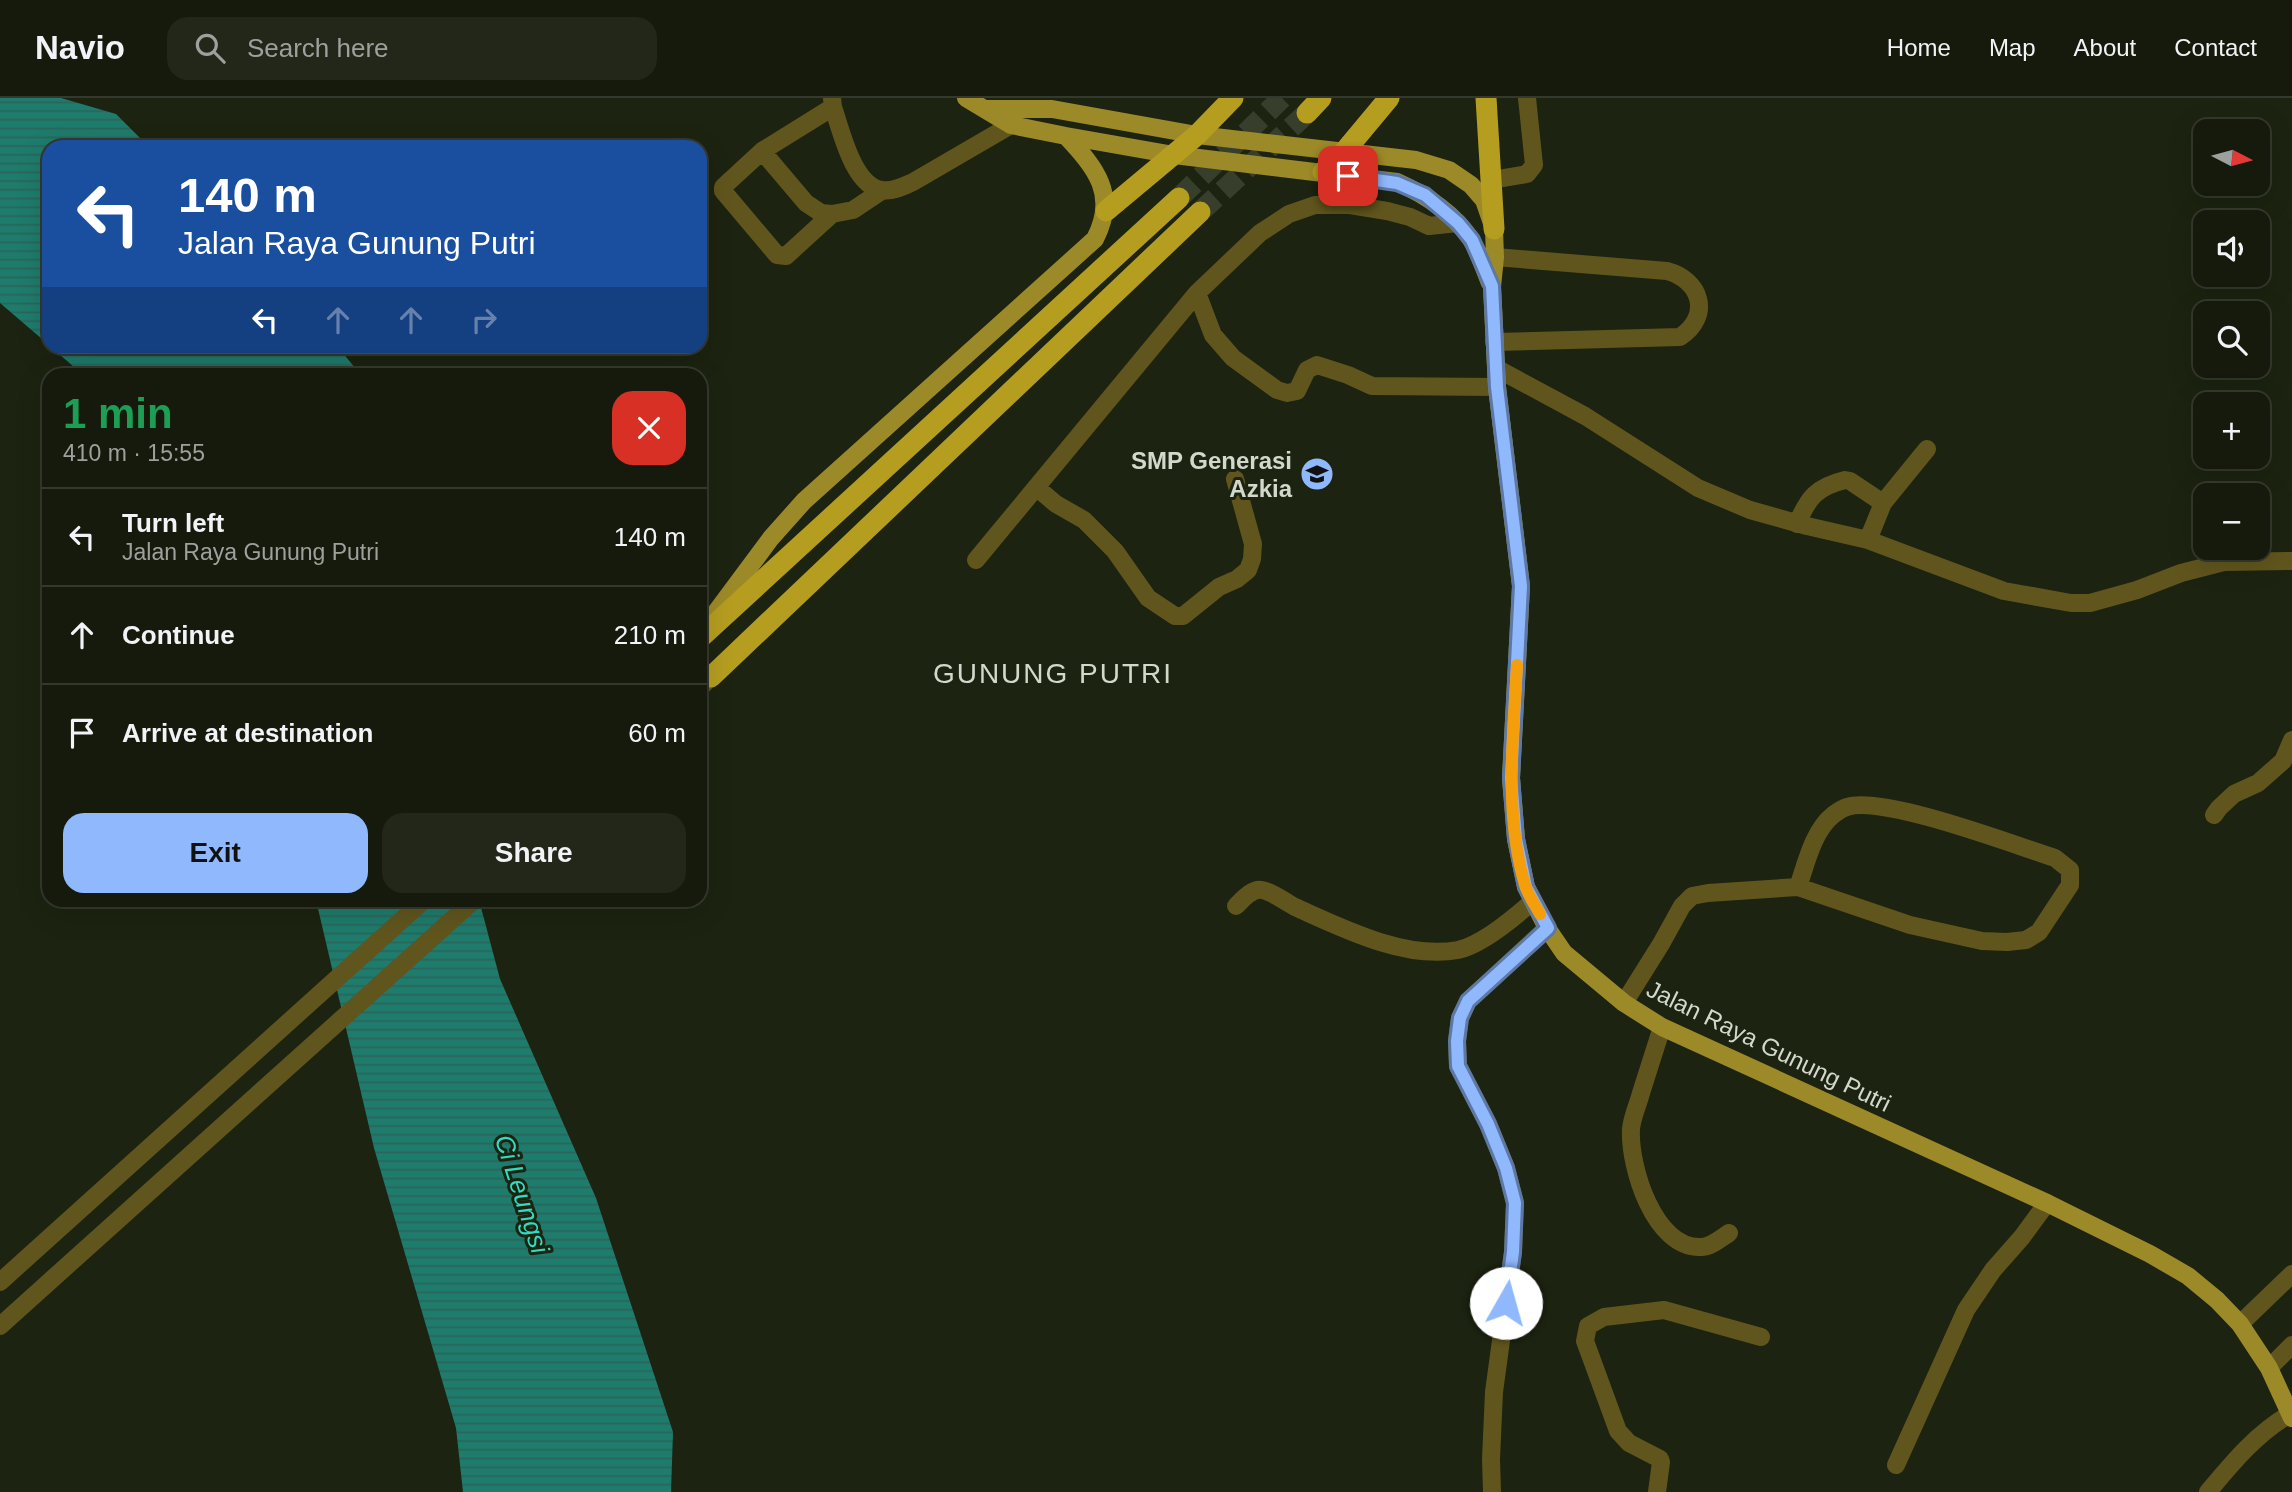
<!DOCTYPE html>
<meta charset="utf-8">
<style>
:root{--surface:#151a0c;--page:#22271a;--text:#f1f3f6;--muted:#9da19d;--line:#34382d;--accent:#8fb8fd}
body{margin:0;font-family:Arial,sans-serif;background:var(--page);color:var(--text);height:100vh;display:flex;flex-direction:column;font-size:26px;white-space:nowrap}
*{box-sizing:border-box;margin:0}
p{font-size:23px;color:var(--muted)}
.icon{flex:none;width:38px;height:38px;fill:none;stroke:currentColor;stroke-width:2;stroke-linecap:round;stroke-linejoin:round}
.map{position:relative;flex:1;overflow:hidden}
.side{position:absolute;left:42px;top:270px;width:665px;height:539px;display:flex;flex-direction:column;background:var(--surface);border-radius:21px;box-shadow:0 7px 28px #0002,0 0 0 2px var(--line)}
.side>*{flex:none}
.top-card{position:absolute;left:42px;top:42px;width:665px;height:214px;border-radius:21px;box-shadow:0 7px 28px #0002,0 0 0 2px var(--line);background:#1a4fa0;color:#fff;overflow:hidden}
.needle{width:46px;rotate:96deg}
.controls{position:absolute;left:2193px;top:21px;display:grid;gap:14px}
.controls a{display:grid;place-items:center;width:77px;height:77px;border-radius:14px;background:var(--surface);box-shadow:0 7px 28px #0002,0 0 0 2px var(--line);font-size:35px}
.pin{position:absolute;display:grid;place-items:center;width:60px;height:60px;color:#fff;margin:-30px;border-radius:14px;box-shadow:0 4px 10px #0006}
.me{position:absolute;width:77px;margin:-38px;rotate:7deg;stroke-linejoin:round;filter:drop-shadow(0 0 5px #0008)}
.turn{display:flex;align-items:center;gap:24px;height:147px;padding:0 21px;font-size:32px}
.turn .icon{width:91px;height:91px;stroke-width:2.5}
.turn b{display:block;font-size:49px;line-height:60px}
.lanes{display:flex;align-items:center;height:66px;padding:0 21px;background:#0003;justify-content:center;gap:35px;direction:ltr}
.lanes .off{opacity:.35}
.round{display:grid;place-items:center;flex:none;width:74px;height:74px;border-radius:21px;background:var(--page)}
.overview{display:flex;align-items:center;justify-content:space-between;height:119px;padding:0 21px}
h1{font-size:42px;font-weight:800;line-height:52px;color:#1e9e55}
.action{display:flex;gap:14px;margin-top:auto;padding:14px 21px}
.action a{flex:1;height:80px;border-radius:21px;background:var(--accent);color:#111;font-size:28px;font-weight:800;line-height:80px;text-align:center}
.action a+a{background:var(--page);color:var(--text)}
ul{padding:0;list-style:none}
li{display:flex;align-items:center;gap:21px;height:98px;padding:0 21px;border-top:2px solid var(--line)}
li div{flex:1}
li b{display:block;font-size:26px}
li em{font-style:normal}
header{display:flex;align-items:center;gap:42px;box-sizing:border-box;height:98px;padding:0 35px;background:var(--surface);border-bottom:2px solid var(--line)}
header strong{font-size:33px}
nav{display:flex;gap:38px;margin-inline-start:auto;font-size:24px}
.search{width:490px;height:63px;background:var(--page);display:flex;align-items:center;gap:18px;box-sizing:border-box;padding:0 24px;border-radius:21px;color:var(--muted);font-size:26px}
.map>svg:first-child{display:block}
.water{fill:url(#water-rules)}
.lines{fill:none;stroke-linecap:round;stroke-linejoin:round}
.highway-tunnel{stroke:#373e2c;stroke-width:21;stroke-dasharray:21 10;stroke-linecap:butt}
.minor{stroke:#60551d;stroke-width:18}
.major{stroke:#9c8928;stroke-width:18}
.highway{stroke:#b59d20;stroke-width:21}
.route-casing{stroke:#5d78a4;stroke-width:18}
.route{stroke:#8fb8fd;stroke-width:12}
.slow{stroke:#f59e0b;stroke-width:12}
.labels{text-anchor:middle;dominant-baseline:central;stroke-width:6;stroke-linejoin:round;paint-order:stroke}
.poi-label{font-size:24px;font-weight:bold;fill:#d3d8cc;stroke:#1c2310;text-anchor:end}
.street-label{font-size:24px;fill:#d3d8cc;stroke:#1c2310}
.water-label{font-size:26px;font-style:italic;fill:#2eddc2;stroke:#1c2310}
.quarter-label{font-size:28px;letter-spacing:2px;fill:#d3d8cc;stroke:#1c2310}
</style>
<header>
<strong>Navio</strong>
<div class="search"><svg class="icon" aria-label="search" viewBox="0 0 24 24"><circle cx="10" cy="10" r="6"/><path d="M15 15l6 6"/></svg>Search here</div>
<nav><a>Home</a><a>Map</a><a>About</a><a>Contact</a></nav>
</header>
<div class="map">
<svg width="2292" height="1394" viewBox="0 0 2292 1394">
<defs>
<pattern id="water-rules" width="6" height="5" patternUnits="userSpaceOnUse" patternTransform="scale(1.75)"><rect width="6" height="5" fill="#1e7c6c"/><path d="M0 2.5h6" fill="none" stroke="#2b6459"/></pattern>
</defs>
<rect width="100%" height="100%" fill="#1c2310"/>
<!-- water -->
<path class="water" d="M0,0H61L116,16L149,49H49V247L0,205Z
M51,249H338L360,276H82Z
M316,802H479L500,881L596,1100L673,1334L671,1394H463L456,1330L374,1050Z"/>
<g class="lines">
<!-- highway-tunnel -->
<path class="highway-tunnel" d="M1179,100L1282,0
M1200,114L1307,15"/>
<!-- minor -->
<path class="minor" d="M832,0L833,9C841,32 853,88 882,92C893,94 904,88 913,84L1011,27
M762,53L806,105L821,115L832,116L853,112L883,92
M1492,82L1527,76L1534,67L1527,0
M832,116L786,158L777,157L723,93V89L762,53L833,9
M1197,195L1213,237L1233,260L1277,292L1287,295L1297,293L1307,272L1317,267L1348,277L1372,288L1497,289
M1494,244L1680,239C1712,218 1701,182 1667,173L1495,159
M1496,270L1585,318L1698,390L1750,412L1807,428L1868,442L2004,493L2071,505H2090L2137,492L2181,475L2224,464L2292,463
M1036,389L1056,406L1084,422L1115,453L1148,500L1175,518H1183L1219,489L1237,481L1248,472L1252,461L1253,446L1235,381
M1797,426C1808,400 1816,389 1845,382L1850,383L1883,405
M1868,442L1883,405L1927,351
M976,462L1197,195L1260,135L1289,116L1315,107H1350L1387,113L1410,119L1429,128L1458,125
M700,590L711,579
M2214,717L2219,710L2234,696L2258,685L2283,663L2292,642
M1236,808C1242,802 1252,790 1262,792C1273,794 1285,804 1295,809C1342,830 1405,862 1458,852C1481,847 1515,819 1533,803
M1624,905L1661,846L1682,808L1692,798L1708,795L1798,789L1910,827L1982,843L2007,844L2026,842L2039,834L2070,787V772L2055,760C2014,747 1883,697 1847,709C1843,710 1837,714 1833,717C1813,733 1806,766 1798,789
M1662,929C1655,951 1648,973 1641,995C1638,1007 1632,1019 1631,1031C1629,1068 1654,1151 1701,1149C1711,1149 1721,1140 1729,1135
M0,1184L424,802
M2240,1226L2292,1176
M0,1228L474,802
M2269,1270L2292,1247
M1896,1367L1966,1212L1993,1172L2022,1139L2047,1105
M1492,1394L1491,1361L1494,1294L1513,1154L1515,1105L1506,1070L1488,1026L1458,968L1457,943L1460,920L1468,903L1547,830
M1657,1394L1661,1364L1660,1361L1629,1345L1618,1333L1585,1243L1588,1228L1604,1219L1664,1212L1761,1239
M2208,1394C2233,1364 2256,1336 2290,1316"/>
<!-- major -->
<path class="major" d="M966,0L1011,27L1066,38L1174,57L1397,84C1426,97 1452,114 1470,140C1479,153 1484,171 1490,185
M986,11H1052L1197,37L1416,62L1449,72L1471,87L1484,102L1494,131L1495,159L1492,189L1497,289L1521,488L1511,680L1516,741L1526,789L1547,830L1564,855L1624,905L1662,929L2047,1105L2150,1156L2188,1178L2217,1202L2240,1226L2269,1270L2292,1320
M710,522L771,440L804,403L1095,141C1118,97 1096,70 1066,38"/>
<!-- highway -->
<path class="highway" d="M1486,0L1494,131
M1307,15L1321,0
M1323,74L1344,54L1389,0
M1106,113L1197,37L1233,0
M700,540L1179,100
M711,579L1200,114"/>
</g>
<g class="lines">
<defs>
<path id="route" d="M1348,78L1397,85L1425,97L1458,125L1472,142L1492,188L1497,289L1521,488L1511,680L1516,741L1526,789L1548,830L1468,903L1460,920L1457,943L1458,968L1488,1026L1506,1070L1515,1105L1513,1154L1506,1205"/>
</defs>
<!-- route casing -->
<use href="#route" class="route-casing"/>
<!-- route -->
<use href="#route" class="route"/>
<!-- slow -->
<path class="slow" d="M1517,567C1513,639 1504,716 1525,787C1528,797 1535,807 1540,816"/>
</g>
<!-- icons -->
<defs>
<symbol id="school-disc" viewBox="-11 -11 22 22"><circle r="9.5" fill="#8fb8fd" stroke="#1c2310"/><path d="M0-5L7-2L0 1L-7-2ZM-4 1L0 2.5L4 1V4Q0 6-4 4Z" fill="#111"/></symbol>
</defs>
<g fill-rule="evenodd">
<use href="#school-disc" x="1298" y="357" width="38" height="38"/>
</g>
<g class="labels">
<!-- poi labels -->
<g class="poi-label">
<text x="1292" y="362">SMP Generasi<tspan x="1292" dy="28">Azkia</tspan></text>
</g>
<!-- street labels -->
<g class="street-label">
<text transform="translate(1769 948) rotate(26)">Jalan Raya Gunung Putri</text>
</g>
<!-- water labels -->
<g class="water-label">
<text transform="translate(522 1096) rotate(72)">Ci Leungsi</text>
</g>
<!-- quarter labels -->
<g class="quarter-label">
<text x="1053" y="575">GUNUNG PUTRI</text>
</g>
</g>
</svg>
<div class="controls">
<a><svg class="needle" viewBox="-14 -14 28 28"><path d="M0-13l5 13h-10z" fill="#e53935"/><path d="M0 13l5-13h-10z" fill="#9da19d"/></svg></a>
<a><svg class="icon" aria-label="sound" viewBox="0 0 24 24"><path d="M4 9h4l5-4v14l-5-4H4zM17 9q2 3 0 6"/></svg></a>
<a><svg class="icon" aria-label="search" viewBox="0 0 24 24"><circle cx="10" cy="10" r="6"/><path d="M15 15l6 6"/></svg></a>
<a>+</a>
<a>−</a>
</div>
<div class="pin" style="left:1348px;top:78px;background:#d93025"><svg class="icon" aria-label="arrive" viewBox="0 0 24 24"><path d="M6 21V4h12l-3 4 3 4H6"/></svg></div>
<svg class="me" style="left:1506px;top:1205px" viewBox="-20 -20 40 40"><circle r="19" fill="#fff"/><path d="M0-13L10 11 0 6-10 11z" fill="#8fb8fd"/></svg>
<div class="top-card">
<div class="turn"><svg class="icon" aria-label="left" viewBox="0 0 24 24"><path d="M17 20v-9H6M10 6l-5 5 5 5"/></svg><div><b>140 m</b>Jalan Raya Gunung Putri</div></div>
<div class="lanes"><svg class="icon" aria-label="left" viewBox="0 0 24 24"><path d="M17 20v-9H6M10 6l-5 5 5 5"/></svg><svg class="icon off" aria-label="ahead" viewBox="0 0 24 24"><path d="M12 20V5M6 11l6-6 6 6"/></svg><svg class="icon off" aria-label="ahead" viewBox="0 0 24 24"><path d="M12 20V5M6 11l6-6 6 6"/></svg><svg class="icon off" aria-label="right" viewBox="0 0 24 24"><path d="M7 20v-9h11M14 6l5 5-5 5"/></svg></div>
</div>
<section class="side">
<div class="overview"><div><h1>1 min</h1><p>410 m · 15:55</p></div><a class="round" style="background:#d93025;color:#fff"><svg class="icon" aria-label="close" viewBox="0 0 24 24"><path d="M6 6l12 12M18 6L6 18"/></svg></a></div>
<ul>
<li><svg class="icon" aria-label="left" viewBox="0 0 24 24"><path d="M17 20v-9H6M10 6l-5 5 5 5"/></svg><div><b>Turn left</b><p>Jalan Raya Gunung Putri</p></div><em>140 m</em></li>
<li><svg class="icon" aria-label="ahead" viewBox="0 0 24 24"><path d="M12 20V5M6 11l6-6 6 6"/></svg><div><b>Continue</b></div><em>210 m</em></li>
<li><svg class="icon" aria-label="arrive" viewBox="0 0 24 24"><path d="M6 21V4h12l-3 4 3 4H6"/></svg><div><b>Arrive at destination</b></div><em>60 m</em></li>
</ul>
<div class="action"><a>Exit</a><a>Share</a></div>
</section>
</div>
